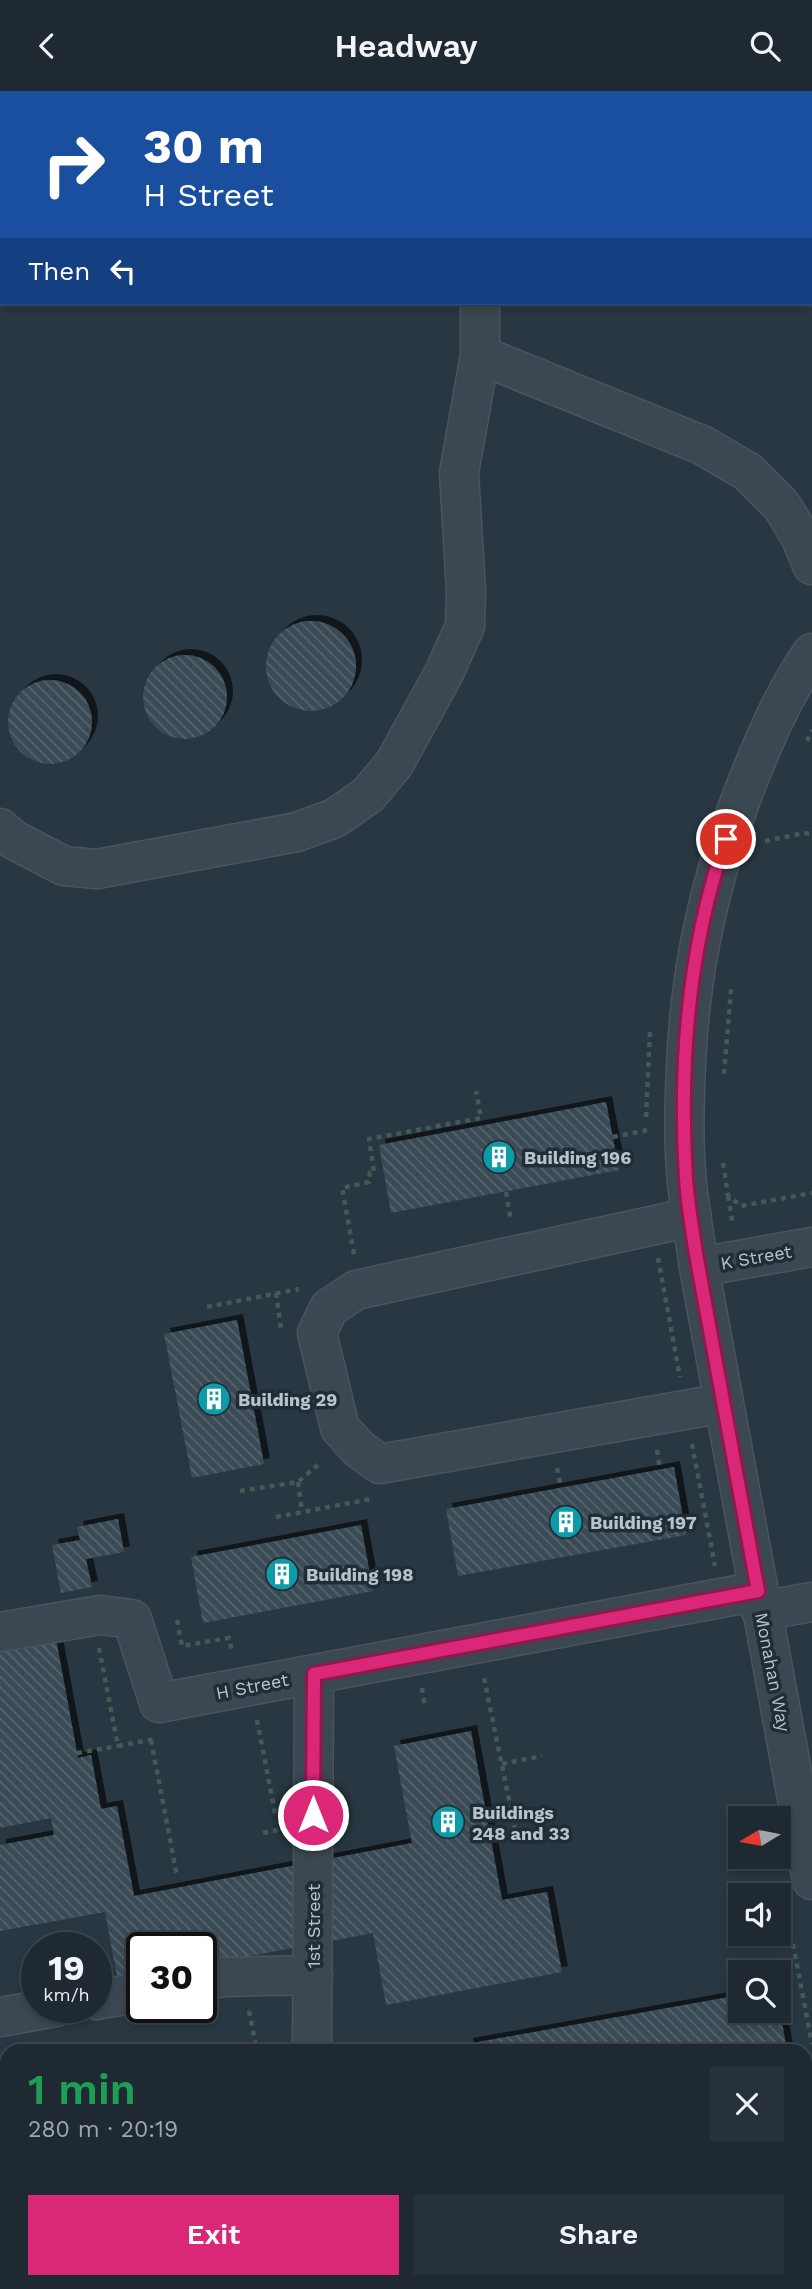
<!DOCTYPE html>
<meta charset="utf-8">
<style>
:root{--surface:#1e2931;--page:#263139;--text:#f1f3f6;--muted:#a1a6ab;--line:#3c454d;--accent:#db2777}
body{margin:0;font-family:"Work Sans",sans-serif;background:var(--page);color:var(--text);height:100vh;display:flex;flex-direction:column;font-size:26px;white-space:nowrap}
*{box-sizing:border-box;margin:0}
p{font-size:23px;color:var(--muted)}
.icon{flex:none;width:38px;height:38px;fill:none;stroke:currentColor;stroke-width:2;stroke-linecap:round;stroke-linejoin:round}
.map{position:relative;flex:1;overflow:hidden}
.side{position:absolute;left:0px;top:1953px;width:812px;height:245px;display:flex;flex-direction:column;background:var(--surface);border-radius:21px 21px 0 0;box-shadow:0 4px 10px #0003,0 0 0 2px var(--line)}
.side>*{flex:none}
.top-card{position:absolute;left:0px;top:0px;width:812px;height:214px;box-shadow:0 4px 10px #0003,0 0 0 2px var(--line);background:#1a4fa0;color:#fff;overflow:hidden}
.needle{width:46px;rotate:260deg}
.controls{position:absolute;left:728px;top:1715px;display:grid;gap:14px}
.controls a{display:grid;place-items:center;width:63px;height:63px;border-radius:0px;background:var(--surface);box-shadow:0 4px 10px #0003,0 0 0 2px var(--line);font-size:35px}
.speed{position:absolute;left:21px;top:1841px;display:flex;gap:14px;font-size:35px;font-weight:700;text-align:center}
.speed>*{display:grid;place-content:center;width:91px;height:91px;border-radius:50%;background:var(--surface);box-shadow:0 4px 10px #0003,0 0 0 2px var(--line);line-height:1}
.speed small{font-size:18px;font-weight:400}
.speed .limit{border:4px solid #111;border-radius:10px;background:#fff;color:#111}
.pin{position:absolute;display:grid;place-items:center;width:60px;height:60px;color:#fff;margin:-30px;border:4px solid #fff;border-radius:50%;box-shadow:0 2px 7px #0007}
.me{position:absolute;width:77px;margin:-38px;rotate:0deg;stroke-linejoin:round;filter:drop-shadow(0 0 5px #0008)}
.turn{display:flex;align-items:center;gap:24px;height:147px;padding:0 28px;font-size:32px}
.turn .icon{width:91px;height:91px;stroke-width:2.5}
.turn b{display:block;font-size:49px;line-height:60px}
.then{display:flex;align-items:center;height:66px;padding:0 28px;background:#0003;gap:14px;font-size:26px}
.round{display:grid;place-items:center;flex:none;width:74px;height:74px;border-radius:0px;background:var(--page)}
.summary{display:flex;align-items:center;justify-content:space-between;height:119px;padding:0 28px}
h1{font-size:42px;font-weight:600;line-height:52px;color:#1e9e55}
.action{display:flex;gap:14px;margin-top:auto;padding:14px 28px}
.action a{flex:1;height:80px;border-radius:0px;background:var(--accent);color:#fff;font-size:28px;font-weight:600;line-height:80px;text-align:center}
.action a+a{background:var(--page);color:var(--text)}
header{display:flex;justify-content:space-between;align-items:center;height:91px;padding:0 28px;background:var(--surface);font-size:32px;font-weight:600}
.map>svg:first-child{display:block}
.building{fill:url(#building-back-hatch);filter:url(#shadow)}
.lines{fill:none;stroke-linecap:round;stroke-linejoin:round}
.minor-casing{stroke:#49545d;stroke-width:41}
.path{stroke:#435a57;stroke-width:4.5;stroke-dasharray:5 5;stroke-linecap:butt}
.minor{stroke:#3c4851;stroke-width:38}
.route-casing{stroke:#8e194d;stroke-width:18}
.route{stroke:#db2777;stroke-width:12}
.labels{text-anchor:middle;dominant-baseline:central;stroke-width:7;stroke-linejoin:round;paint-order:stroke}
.poi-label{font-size:18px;font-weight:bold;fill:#b9c3cb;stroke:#212d36;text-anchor:start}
.street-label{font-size:18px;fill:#b9c3cb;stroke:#212d36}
</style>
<header><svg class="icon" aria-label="back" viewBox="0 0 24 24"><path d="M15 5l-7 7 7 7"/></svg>Headway<svg class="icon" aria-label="search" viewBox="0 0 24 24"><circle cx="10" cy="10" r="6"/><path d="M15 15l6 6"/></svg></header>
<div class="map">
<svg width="812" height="2198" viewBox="0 0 812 2198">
<defs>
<pattern id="building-back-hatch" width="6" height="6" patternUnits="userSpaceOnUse" patternTransform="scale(1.75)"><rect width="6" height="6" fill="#3b4c56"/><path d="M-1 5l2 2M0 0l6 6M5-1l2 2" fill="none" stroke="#55646d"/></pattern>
<filter id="shadow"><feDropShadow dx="6" dy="-6" stdDeviation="0" flood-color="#0009"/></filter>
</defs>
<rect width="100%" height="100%" fill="#283741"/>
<!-- building -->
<path class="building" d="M266 575a45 45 0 1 1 90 0a45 45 0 1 1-90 0Z
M143 606a42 42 0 1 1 84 0a42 42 0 1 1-84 0Z
M8 631a42 42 0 1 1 84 0a42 42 0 1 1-84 0Z
M606,1011L619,1079L391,1122L379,1054Z
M237,1229L264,1373L192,1387L164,1243Z
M674,1376L686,1444L458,1485L446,1418Z
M118,1428L124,1461L86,1468L92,1496L61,1502L52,1454L80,1449L77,1436Z
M361,1434L373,1500L203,1532L191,1466Z
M56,1548L78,1667L91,1664L101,1718L117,1715L134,1805L412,1752L394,1655L471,1640L502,1809L547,1801L562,1881L386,1914L373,1842L201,1874V1857H142V1885L118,1890L105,1821L0,1840V1754L54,1744L51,1727L0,1737V1558Z
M740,1904V1920H780L787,1960H468L467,1953Z
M805,2065L812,2096V2198H673L671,2191H805Z"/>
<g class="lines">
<defs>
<path id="minor" d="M475,0V2
M480,264L702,354L748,381L782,415L800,445L812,474
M812,562C782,605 761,656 742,705C705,804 687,896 685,1001C684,1031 684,1062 687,1092C690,1120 695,1148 699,1176L812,1789
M0,737L14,749L64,775L97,778L297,741L335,727L368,704L394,673L444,582L465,535L466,500L459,382L480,264V212
M692,1126L356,1199L329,1217L317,1242L340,1337L359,1358L380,1373L724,1312
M699,1176L812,1156
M761,1520L812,1511
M0,1541L100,1524L132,1528L159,1612L758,1500
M201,1890L224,1886L313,1884
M96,1909L142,1901
M0,1926L56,1916
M312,1960L314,1583
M0,2100L7,2099
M336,2191L337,2198"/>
</defs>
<!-- minor casing -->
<use href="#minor" class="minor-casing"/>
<!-- path -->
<path class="path" d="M807,650L812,639
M765,750L804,742L812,743
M724,983L731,898
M646,1026L650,940
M613,1046L647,1039
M723,1072L728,1104L741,1115L812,1102
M506,1101L511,1131
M728,1105L733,1134
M354,1163L342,1097L369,1091L370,1081H374L369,1048L481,1027L476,1000
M658,1167L680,1286
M276,1202L281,1238
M207,1216L299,1198
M692,1353L715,1475
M657,1359L660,1379
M557,1377L561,1397
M298,1391L302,1421
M240,1400L298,1391L321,1371
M276,1426L371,1408
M177,1529L182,1555L229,1547L232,1562
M99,1557L118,1655L155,1648
M484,1587L517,1748
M422,1597L425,1616
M257,1629L276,1727
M151,1649L177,1785
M77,1662L118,1655
M502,1673L542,1665
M263,1742L278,1739
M793,1853L812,1953
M249,1920L257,1960
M415,2198L457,2191
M565,2198L571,2191"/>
<!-- minor -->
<use href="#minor" class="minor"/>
</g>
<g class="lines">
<defs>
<path id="route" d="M313,1724L314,1583L758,1500C742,1415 727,1330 711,1245C702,1193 690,1140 686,1088C679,974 688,856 726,748"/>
</defs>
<!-- route casing -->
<use href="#route" class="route-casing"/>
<!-- route -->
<use href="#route" class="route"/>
</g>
<!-- icons -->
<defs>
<symbol id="building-disc" viewBox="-11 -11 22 22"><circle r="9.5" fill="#0f9aa8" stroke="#212d36"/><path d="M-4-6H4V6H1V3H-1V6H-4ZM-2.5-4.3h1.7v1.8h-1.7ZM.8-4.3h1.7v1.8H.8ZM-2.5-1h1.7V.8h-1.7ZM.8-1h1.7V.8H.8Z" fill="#fff"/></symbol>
</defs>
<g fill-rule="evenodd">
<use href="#building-disc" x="480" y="1047" width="38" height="38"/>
<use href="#building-disc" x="195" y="1289" width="38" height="38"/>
<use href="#building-disc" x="547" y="1412" width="38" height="38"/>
<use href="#building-disc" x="263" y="1464" width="38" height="38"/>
<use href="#building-disc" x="429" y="1712" width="38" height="38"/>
</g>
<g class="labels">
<!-- poi labels -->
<g class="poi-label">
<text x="524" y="1066">Building 196</text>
<text x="238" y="1308">Building 29</text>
<text x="590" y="1431">Building 197</text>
<text x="306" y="1483">Building 198</text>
<text x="472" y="1721">Buildings<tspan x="472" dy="21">248 and 33</tspan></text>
</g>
<!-- street labels -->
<g class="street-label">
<text transform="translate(756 1166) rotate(-10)">K Street</text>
<text transform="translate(773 1581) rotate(79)">Monahan Way</text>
<text transform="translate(252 1595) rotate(-11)">H Street</text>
<text transform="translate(313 1835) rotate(-90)">1st Street</text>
</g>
</g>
</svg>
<div class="controls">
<a><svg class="needle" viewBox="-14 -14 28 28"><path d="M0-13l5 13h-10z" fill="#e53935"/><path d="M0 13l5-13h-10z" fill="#a1a6ab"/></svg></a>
<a><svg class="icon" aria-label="sound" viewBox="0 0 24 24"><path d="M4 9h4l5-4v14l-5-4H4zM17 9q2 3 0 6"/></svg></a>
<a><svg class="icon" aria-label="search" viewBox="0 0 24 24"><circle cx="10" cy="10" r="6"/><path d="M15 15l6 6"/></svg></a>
</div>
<div class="speed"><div>19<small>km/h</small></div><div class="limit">30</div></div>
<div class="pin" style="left:726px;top:748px;background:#d93025"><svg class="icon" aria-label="arrive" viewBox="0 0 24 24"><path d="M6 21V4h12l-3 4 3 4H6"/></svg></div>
<svg class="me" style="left:313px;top:1724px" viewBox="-20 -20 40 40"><circle r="17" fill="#db2777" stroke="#fff" stroke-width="3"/><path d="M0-11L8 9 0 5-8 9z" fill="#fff"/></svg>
<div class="top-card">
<div class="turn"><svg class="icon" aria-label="right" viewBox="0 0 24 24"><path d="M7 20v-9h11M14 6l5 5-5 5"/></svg><div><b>30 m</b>H Street</div></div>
<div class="then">Then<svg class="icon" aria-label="left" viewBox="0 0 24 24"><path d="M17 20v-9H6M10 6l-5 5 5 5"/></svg></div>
</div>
<section class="side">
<div class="summary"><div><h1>1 min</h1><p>280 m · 20:19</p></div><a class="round"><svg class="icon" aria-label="close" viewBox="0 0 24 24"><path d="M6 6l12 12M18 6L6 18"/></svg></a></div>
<div class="action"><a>Exit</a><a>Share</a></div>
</section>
</div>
